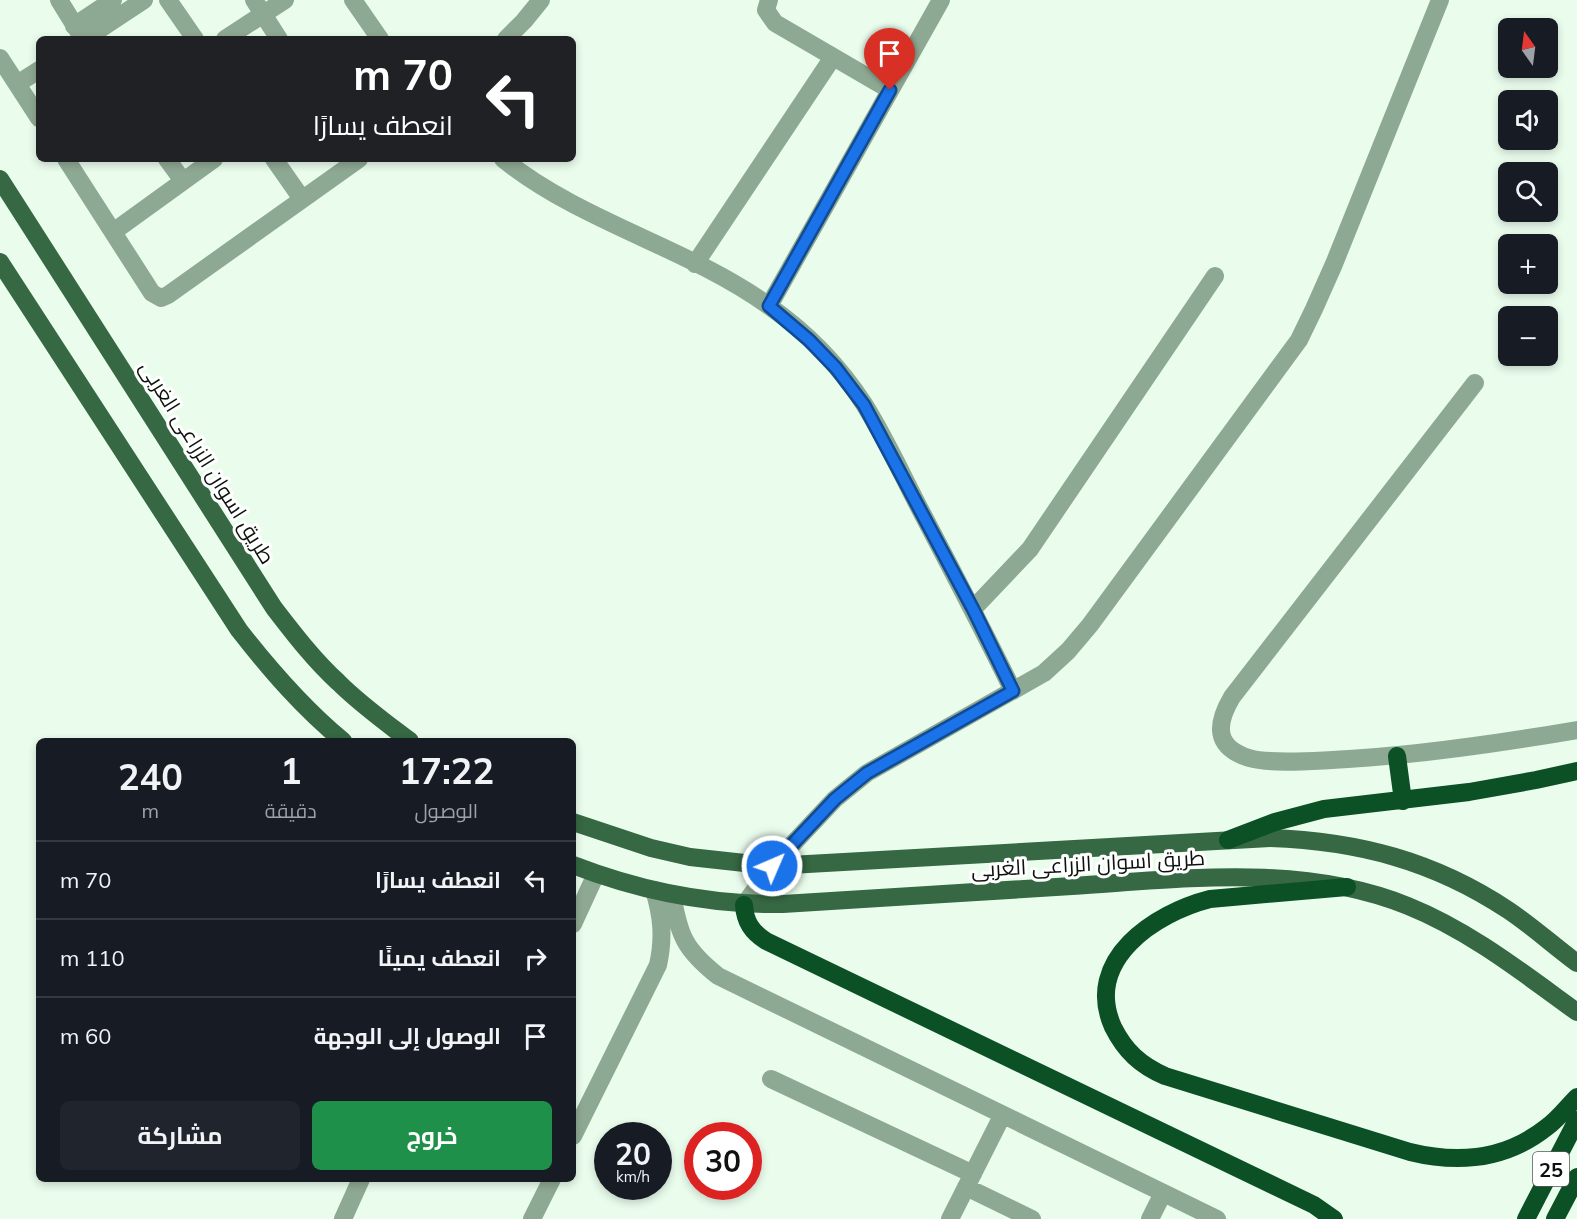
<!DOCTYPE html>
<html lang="ar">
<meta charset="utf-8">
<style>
:root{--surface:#171b24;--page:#20242c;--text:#f1f3f6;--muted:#9ea1a6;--line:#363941;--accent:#1e9049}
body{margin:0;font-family:Mulish,Cairo,sans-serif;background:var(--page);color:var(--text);direction:rtl;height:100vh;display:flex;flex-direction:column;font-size:22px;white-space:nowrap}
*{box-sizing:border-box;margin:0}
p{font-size:20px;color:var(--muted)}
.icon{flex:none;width:33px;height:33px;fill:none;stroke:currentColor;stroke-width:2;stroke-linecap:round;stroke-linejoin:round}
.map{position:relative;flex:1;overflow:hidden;direction:ltr}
.side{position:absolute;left:36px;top:738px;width:540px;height:444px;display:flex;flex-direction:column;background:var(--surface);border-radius:9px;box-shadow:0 3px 9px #0003;direction:rtl}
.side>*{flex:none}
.hud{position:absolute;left:36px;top:36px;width:540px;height:126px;border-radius:9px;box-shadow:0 3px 9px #0003;direction:rtl;background:#202124;color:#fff;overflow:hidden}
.needle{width:39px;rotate:346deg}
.controls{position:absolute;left:1498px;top:18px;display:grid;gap:12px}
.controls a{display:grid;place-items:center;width:60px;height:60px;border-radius:9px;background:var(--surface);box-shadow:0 3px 9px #0003;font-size:30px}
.speed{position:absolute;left:594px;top:1122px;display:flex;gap:12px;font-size:30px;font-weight:700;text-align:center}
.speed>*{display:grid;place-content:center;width:78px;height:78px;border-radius:50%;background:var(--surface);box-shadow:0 3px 9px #0003;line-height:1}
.speed small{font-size:15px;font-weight:400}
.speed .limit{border:9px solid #d22;background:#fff;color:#111}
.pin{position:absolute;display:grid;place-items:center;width:51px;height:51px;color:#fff;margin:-62px -26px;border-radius:50% 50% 50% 0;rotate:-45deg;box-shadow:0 0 6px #0007}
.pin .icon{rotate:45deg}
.me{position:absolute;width:66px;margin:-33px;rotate:45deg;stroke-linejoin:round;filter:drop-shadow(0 0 4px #0008)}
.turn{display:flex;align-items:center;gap:21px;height:126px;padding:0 24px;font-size:27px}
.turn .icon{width:78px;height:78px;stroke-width:2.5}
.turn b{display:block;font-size:42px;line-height:51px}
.eta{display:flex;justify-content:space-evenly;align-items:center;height:102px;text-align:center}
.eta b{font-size:36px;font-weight:700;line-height:42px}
.action{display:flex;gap:12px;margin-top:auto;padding:12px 24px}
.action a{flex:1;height:69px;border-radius:9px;background:var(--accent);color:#fff;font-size:24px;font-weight:700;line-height:69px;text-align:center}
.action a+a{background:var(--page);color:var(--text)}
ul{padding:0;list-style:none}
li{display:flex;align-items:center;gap:18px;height:78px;padding:0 24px;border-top:2px solid var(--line)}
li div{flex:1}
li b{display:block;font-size:22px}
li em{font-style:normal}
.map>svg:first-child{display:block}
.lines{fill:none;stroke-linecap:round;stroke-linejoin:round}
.street{stroke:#8ea993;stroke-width:18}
.primary{stroke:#356843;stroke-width:18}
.highway{stroke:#0c5026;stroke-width:18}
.route-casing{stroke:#114b97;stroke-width:15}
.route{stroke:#1a73e8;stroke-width:10}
.labels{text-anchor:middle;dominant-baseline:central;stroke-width:6;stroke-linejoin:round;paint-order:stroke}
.shield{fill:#fff;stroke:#545855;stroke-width:1.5}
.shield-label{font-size:20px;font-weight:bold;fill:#0b110c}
.street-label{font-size:21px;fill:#0b110c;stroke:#fff}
</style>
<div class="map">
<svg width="1577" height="1219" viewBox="0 0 1577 1219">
<rect width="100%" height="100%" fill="#eafded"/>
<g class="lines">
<!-- street -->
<path class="street" d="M59,0L80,34
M168,0L195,39
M254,0L279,39
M353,0L380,39
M769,0L766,10L775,23L890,90
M74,26L113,0
M85,39L144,0
M225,39L285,0
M506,39L524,21L541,0
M0,58L39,118
M17,84L39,70
M66,159L152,293L161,298L168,295L359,159
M167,159L183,181
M274,159L302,199
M503,159C583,223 687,247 769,306C806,332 840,367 864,404C886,439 903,477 922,513C953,572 984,631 1013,691
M113,232L214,159
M695,264L833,57
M769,306L941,0
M1475,383L1232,697C1216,724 1214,747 1249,758C1269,764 1310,761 1332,760C1414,756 1495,744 1577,730
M973,609L1030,549L1215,276
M672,894C679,935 684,949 718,976L1217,1219
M744,905L772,866L835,799L867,773L1044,673L1068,651L1090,625L1299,340L1314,309L1334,264L1440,0
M573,924L596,874
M771,1079L973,1174
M573,1136L658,965C664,938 662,916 654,890
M966,1187L1032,1219
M343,1219L361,1179
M532,1219L552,1179
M950,1219L1002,1116
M1150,1219L1163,1193"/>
<!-- primary -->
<path class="primary" d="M0,179L274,608C294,634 314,660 338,682C360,704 385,722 410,741
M0,262L239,630C271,671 303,708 343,741
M573,822L651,848L690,857L772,866L1270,838C1358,841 1434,861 1508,910C1532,926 1554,946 1577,963
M573,865C640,891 711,905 783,904C879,898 976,892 1072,886C1184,879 1302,863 1408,906C1470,931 1523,973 1577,1012"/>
<!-- highway -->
<path class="highway" d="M1397,756L1403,801
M1228,840L1275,822L1324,809L1469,792L1536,780L1577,771
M1347,887L1210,899C1155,913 1083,960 1113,1027C1125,1051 1140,1065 1165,1076L1410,1152C1459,1164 1507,1159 1547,1127C1558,1119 1567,1107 1577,1097
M744,905C745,922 752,932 766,941L1314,1205L1334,1219
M1526,1219L1577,1120
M1555,1219L1577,1177"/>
</g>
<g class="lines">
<defs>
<path id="route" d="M772,866L835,799L867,773L1013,691L973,609L864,405L836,368L809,340L769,306L890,90"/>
</defs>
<!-- route casing -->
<use href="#route" class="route-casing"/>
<!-- route -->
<use href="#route" class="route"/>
</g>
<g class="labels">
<!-- shield labels -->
<rect class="shield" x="1533" y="1152" width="36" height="34" rx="4.5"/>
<g class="shield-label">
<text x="1551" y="1169">25</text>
</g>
<!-- street labels -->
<g class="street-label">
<text transform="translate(208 462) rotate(58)">طريق اسوان الزراعى الغربى</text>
<text transform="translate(1088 863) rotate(-3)">طريق اسوان الزراعى الغربى</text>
</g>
</g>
</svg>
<div class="controls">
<a><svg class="needle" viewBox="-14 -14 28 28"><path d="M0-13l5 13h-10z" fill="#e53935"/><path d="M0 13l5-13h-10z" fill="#9ea1a6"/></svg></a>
<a><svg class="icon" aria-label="sound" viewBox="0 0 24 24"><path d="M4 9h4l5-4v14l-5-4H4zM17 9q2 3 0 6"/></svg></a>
<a><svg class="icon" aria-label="search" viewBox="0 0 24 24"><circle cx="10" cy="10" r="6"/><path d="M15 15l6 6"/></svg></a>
<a>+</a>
<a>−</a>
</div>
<div class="speed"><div>20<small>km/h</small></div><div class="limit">30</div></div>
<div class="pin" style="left:890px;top:90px;background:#d93025"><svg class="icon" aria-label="arrive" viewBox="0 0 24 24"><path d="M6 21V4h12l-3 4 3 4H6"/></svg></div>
<svg class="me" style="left:772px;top:866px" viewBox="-20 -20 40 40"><circle r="17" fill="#1a73e8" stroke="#fff" stroke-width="3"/><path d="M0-11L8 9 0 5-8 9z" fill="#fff"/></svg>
<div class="hud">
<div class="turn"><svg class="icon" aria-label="left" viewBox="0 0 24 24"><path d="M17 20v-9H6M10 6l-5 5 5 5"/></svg><div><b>70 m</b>انعطف يسارًا</div></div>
</div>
<section class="side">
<div class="eta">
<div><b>17:22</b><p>الوصول</p></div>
<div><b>1</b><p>دقيقة</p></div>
<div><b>240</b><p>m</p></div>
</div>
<ul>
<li><svg class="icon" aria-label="left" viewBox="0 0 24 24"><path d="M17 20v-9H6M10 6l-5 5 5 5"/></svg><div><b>انعطف يسارًا</b></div><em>70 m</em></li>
<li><svg class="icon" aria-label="right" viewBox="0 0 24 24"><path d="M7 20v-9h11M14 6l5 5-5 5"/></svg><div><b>انعطف يمينًا</b></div><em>110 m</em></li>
<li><svg class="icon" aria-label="arrive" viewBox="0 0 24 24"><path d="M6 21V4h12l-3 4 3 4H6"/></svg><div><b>الوصول إلى الوجهة</b></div><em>60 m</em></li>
</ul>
<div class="action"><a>خروج</a><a>مشاركة</a></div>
</section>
</div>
